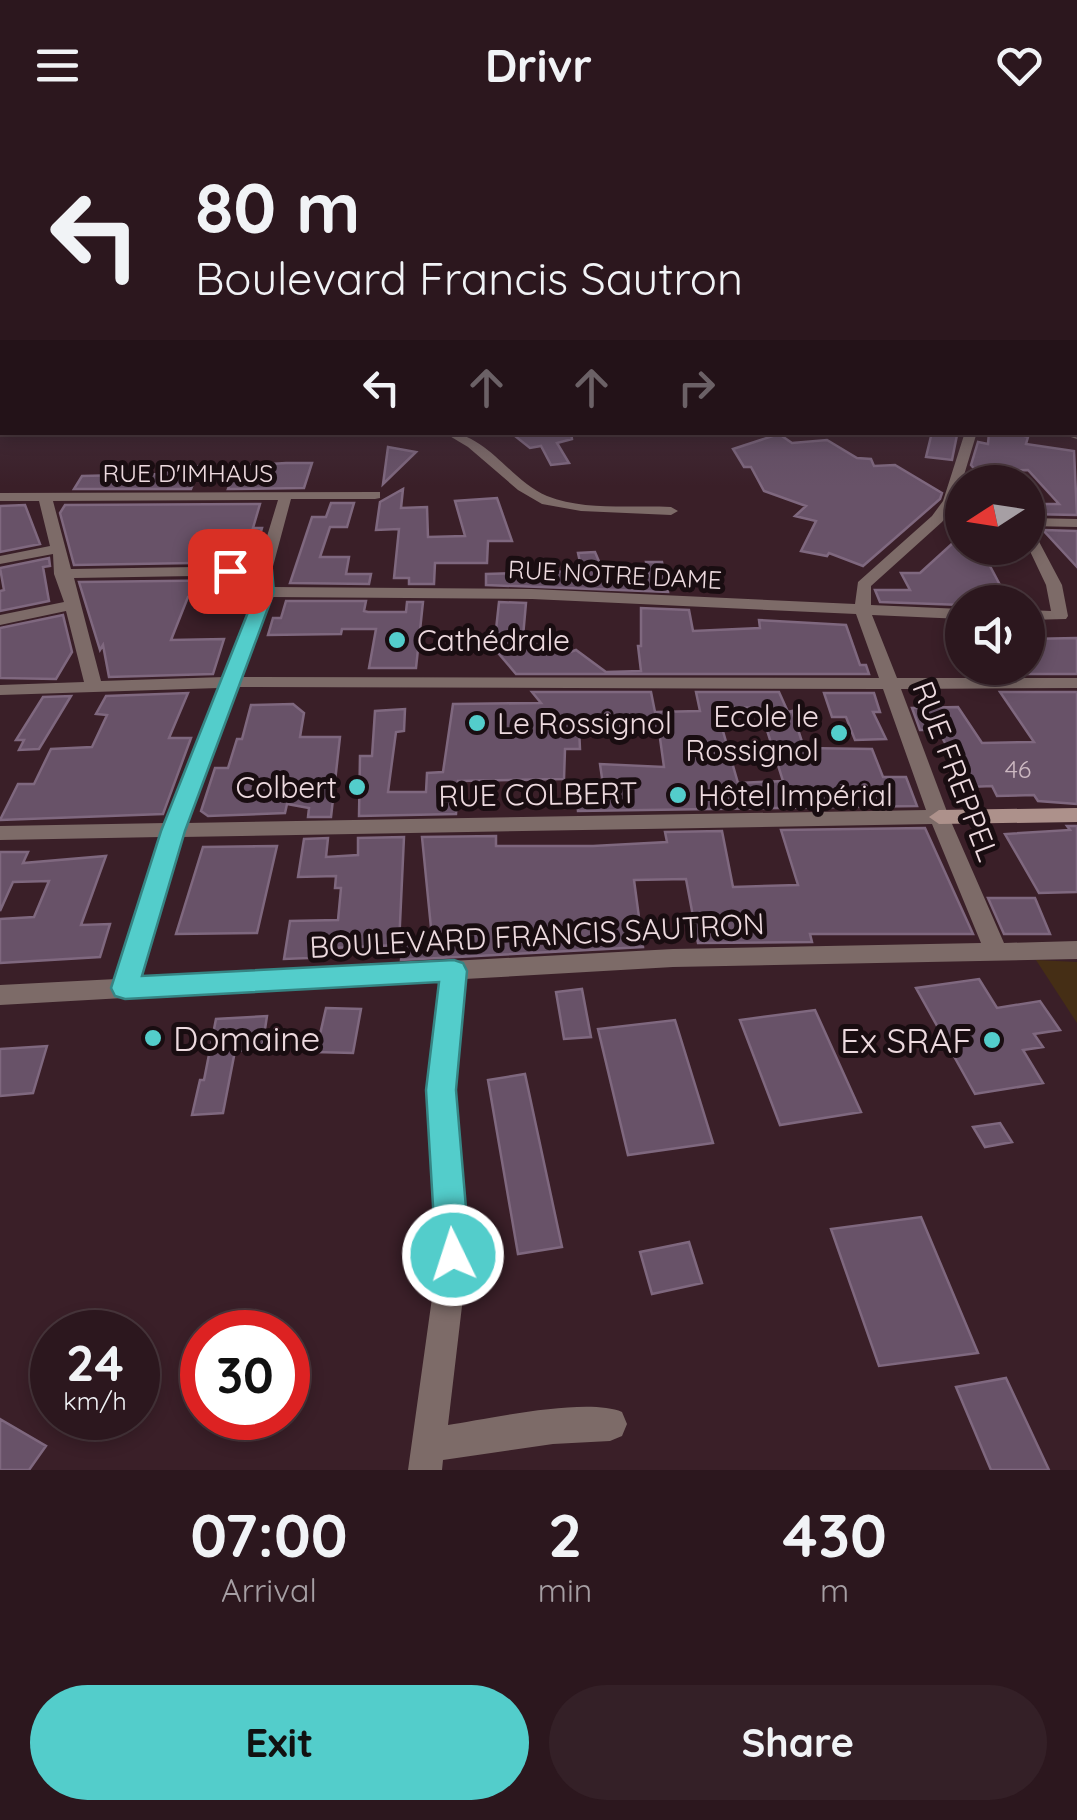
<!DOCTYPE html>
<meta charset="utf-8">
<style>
:root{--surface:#2c171e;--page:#342027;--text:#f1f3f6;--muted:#a69fa4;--line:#48363c;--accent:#53cdcb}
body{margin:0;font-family:Quicksand,sans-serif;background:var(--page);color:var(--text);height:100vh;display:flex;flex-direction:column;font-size:38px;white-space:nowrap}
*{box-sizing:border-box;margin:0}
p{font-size:32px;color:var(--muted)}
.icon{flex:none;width:55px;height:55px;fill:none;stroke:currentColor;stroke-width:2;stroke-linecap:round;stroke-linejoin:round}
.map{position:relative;height:1340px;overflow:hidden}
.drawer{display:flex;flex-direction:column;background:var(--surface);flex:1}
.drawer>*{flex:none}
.banner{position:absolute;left:0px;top:0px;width:1078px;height:305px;box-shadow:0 5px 15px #0003,0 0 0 2px var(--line);background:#2c171e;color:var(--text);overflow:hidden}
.needle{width:65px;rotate:258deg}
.controls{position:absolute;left:945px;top:335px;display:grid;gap:20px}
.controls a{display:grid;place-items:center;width:100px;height:100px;border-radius:50%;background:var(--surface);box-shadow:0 5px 15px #0003,0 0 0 2px var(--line);font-size:50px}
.speed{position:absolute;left:30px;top:1180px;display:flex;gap:20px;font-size:50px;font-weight:700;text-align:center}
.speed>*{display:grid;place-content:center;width:130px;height:130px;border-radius:50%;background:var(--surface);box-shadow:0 5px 15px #0003,0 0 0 2px var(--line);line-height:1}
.speed small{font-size:25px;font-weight:400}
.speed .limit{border:15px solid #d22;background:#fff;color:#111}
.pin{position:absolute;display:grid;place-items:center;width:85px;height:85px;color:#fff;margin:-42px;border-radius:20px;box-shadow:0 5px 15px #0006}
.me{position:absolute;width:110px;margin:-55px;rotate:356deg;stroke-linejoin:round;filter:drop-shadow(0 0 8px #0008)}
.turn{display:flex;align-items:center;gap:35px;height:210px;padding:0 30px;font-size:45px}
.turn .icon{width:130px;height:130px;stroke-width:2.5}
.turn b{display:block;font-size:70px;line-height:85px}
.lanes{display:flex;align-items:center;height:95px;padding:0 30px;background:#0003;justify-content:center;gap:50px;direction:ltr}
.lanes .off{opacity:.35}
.eta{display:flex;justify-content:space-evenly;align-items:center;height:170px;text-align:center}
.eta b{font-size:60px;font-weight:800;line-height:70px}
.primary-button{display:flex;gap:20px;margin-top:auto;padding:20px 30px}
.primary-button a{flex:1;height:115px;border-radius:60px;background:var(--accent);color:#111;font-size:40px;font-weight:800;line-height:115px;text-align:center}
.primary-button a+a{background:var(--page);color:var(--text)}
header{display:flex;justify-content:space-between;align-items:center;height:130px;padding:0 30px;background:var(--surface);font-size:45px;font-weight:800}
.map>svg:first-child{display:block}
.green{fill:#452e15}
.building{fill:#685268;stroke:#7f687f;stroke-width:2.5;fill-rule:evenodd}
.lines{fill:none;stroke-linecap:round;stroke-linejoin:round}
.street{fill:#7d6b68;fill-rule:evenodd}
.secondary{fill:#ad918b;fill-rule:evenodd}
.route{fill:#53cdcb;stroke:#368584;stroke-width:2.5}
.poi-dot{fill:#53cdcb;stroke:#190d11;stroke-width:4}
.labels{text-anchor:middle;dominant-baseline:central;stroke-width:10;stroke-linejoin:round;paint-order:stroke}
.far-street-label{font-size:25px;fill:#eddadf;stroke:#190d11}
.number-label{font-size:25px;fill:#ccb8c1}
.poi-label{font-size:30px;fill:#eddadf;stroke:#190d11;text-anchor:start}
.street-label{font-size:30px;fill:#eddadf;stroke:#190d11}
.near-poi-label{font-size:35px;fill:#eddadf;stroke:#190d11;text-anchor:start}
</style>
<header><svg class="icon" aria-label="menu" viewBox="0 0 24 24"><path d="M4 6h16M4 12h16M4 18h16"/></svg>Drivr<svg class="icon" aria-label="heart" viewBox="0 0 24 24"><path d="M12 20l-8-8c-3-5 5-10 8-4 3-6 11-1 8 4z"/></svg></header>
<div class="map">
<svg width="1077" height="1340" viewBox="0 0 1077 1340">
<rect width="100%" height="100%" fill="#3a1f28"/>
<!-- green -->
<path class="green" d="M1036,830L1077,832V893Z"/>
<!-- building -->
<path class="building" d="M510,302H571L572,309L557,313L569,333L551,335L541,316L530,318Z
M932,302L957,305L952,330L926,327Z
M989,302H1010L1028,307L1026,314L1074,321L1077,385L1028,384V374H1059L1028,340L976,341L971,335L978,312L988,314Z
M779,304L792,313L827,310L857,328L871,329L874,336L895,335L942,363L940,369L863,436L829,423L827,426L801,421L816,391L795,386L806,376L764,361L751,337H744L733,319Z
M388,317L416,322L383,354Z
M286,333H312L304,358L228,359L237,336Z
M200,336L191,359H74L82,346L165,344L169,337Z
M403,359L401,378L427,377L428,407L465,406L455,371L497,368L512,411H488L487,433H435L434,454H409V448H394L399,399L376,400L380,372Z
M331,373H354L347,397H330L320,427H349L346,444H371L369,454L290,453L312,387H326Z
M260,374L253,398H262L252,432L74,435L60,383L65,375Z
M25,375L40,414L0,422V376Z
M1043,400L1077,401V437Z
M954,412L960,422L983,423L1009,472L962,475L880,472L875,460H910L901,443H920Z
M595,422L606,448L649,446L646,432H662L668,462L486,455V444L582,441L578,423Z
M49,428L50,436L43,437L49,471L0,481V461L4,460L0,438Z
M250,450L245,466L188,467L171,510L224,509L213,544L109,547L103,515L100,520L79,452Z
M286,471H366L364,481L368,482H406L407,472H423L416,538H369L376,499H342L341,504L268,505L273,488H281Z
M499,472L526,473L522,518L557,510L567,523L576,520L606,542L641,541L638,516H641V478L689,480L693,501L760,498L759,490L846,495L860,535H866L869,544H516L494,518Z
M63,485L72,522L56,549L0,548V498Z
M1077,508V544H1028V509Z
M532,562H651L655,582L700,581L696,562H779L788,582L792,581L804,618L872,619L883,647H906L917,676L578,681L576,656L603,655L600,634L664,637L659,601L621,602L620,595L579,597L580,619H565L564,649L458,651L456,684L359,686L360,626H372L375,581L405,579L404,601L396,602L388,662H426L427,643L443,642L453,574L541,573ZM716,577L760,578L783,651L738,653Z
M1000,562H1077V674L1038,671L1034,665L997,666L992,656L969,657L938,600H920L912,578L958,577L982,613L1034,612Z
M188,563L169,608H191L163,684L0,690L18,654H34L51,619L92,617L107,585L96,584L106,566Z
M824,563H874L880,582H873L886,609L855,610L846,587H832Z
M71,566L39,619L19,620L24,610H16L43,567Z
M293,574L304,583L300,607H340L331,687H308L309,678L287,674L285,683L208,686L201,681L215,638H228L237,609H242L251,575Z
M1067,696H1077V762L1039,763L1005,704L1070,700Z
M925,698L973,804H810L812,812L698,813L686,749L634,750L643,817L401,830L403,808H432L422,707L496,706V716H593L667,712L665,702L722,701L733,757L798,755L781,700Z
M404,707L399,815L310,819L309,828L284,829L290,791L338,790L341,758H335L336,746L298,747L304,709L328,708L326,727L358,725V708Z
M277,716L257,803L176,804L203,717Z
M0,722H28L23,733L106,726L81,795L110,794L100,827L0,833V789L34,787L49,751L13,752L0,781Z
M988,768H1035L1050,804H1004Z
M979,849L997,878L1040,871L1060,900L1034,904L1043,917L1023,920L1043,953L975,964L916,858Z
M582,859L591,907L564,909L556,862Z
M326,878L361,879L353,923L316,922Z
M815,880L861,982L780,995L740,890Z
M267,886L262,919L235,921L223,983L192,985L200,950H204L216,889Z
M675,890L713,1013L628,1025L598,899Z
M47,916L33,963L0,966V919Z
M525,944L562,1117L518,1124L488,950Z
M1000,993L1012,1012L985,1017L973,997Z
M921,1087L978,1223L879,1236L831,1099Z
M689,1112L702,1153L652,1164L640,1122Z
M1006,1248L1049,1340H991L956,1257Z
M0,1289L46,1316L29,1340H0Z"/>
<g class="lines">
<!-- street -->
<path class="street" d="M1075,172L1077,173V180L1075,179Z
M1075,193H1077V199H1075Z
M1075,231H1077V237H1075Z
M0,297L2,302L6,304L0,305Z
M1075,301L1077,309L1055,302H1075Z
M443,302C487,302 509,350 547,366C585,381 631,375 671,377L678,381L671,385L581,381L542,374L518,360L468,317Z
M965,302H977L955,375L942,392L871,456V475L962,479V489L872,485L897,548H1077V558L901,559L949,687L1004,813L1077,811V829L673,837L465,849L454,960L468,1125L448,1295C489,1289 586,1267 622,1282L627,1294L622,1306L610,1311L553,1314L443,1330L442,1340H408L438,1125L428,960L441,850L0,875V855L116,849L161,707L0,710V696L166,693L219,558L0,565V555L84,552L66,481L0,495V485L64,472L54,444L53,424L0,434V426L50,416L39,371H0V363L380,362V368L375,369H291L272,440L273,457L532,459L855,474L858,452L932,386L943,371ZM278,370L258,436L71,439L53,371ZM257,445V462L224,547L101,551L74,448ZM271,467L532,469L856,484L879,548L241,547ZM237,557L883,559L926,680L186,693ZM932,694L981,813L673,819L140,848L182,707Z
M1028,388L1077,389V397L1028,396Z
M1028,400L1035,404L1062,455L1068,486L1066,489L1028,490V480L1051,481L1046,455L1028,417Z"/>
<!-- secondary -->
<path class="secondary" d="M1077,678V692L939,694L929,687L939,680Z"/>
</g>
<!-- sky -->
<linearGradient id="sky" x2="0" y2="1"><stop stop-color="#201116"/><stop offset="0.47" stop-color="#4f4253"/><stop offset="1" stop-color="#4f4253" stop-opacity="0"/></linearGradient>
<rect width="1077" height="356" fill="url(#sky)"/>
<!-- route -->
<path class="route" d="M264,435L272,440L274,462L185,701L142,846L454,830L463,833L467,841L456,960L470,1125L465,1137L453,1142L441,1137L436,1125L426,960L439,852L125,869L115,866L111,858L161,701L256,462L255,445L230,446L222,441L230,436Z"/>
<!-- markers -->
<g class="poi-dot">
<circle cx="397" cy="510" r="10"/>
<circle cx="477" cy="593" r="10"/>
<circle cx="839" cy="603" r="10"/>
<circle cx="357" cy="657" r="10"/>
<circle cx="678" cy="665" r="10"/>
<circle cx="153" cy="908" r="10"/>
<circle cx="992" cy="910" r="10"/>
</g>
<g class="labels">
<!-- far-street labels -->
<g class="far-street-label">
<text x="188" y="342">RUE D'IMHAUS</text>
<text transform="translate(615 444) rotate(3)">RUE NOTRE DAME</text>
</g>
<!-- number labels -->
<g class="number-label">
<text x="1018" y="638">46</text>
</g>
<!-- poi labels -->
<g class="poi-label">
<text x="417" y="510">Cathédrale</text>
<text x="819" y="586" text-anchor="end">Ecole le<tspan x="819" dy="34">Rossignol</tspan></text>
<text x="497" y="593">Le Rossignol</text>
<text x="337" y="657" text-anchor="end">Colbert</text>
<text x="698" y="665">Hôtel Impérial</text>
</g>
<!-- street labels -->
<g class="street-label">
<text transform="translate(956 641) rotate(69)">RUE FREPPEL</text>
<text transform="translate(538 664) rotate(-1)">RUE COLBERT</text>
<text transform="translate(537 805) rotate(-3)">BOULEVARD FRANCIS SAUTRON</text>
</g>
<!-- near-poi labels -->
<g class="near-poi-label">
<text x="173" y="908">Domaine</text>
<text x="972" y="910" text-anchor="end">Ex SRAF</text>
</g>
</g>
</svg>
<div class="controls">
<a><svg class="needle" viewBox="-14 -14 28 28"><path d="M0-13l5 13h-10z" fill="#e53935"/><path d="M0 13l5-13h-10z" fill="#a69fa4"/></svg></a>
<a><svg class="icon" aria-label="sound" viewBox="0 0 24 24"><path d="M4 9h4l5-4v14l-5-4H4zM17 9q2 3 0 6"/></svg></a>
</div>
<div class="speed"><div>24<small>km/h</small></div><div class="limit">30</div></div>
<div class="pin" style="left:230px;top:441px;background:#d93025"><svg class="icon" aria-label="arrive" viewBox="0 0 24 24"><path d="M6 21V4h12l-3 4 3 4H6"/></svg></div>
<svg class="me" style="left:453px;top:1125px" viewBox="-20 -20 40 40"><circle r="17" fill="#53cdcb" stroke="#fff" stroke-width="3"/><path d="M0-11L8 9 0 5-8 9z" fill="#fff"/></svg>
<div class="banner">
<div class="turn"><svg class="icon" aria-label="left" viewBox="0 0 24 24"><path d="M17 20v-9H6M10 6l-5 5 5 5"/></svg><div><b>80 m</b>Boulevard Francis Sautron</div></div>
<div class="lanes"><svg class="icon" aria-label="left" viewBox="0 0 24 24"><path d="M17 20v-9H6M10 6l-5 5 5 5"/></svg><svg class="icon off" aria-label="ahead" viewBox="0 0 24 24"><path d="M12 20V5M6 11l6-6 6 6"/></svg><svg class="icon off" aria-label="ahead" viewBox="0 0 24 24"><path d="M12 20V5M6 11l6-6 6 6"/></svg><svg class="icon off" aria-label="right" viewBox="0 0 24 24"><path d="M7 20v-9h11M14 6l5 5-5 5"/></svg></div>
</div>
</div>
<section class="drawer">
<div class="eta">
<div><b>07:00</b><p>Arrival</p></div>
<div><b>2</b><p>min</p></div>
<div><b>430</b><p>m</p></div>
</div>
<div class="primary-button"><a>Exit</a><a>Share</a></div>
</section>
